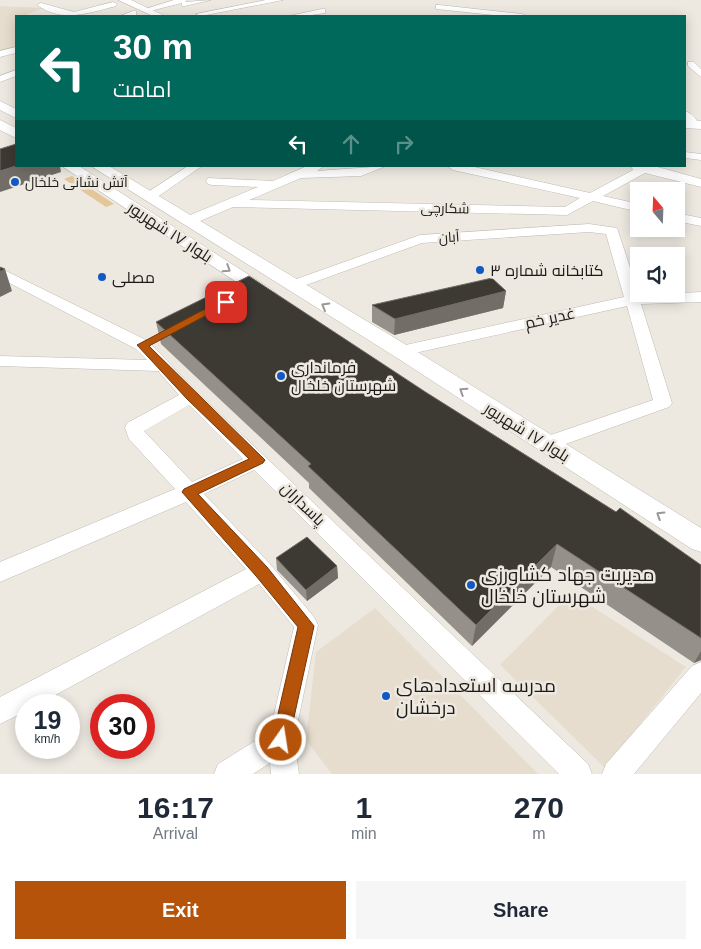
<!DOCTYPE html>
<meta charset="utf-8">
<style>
:root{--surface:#fff;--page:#f6f6f7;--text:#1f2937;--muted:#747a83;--accent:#b45309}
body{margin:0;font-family:Helvetica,Cairo,sans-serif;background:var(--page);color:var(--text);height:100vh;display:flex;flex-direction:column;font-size:19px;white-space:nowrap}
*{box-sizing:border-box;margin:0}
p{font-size:16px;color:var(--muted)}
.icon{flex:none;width:28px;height:28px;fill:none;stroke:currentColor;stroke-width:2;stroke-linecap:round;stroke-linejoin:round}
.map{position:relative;height:774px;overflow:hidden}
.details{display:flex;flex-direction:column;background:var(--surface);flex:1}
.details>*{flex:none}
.banner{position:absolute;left:15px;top:15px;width:671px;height:152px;border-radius:0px;box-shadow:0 2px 12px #0003;background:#00695c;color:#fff;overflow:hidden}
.needle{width:32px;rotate:341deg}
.tools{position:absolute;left:630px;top:182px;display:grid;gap:10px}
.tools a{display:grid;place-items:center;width:55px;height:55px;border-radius:0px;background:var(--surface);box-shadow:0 2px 12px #0003;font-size:25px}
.speed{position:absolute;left:15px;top:694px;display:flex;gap:10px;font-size:25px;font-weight:700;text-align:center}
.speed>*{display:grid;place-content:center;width:65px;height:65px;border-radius:50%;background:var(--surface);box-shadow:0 2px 12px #0003;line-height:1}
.speed small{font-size:12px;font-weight:400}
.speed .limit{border:8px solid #d22;background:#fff;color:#111}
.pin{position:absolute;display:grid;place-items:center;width:42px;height:42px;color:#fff;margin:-21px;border-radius:10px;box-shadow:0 2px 8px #0006}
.me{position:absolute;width:55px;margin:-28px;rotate:13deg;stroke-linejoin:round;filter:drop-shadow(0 0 4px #0008)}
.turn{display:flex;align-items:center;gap:18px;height:105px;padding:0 15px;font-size:22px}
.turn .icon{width:65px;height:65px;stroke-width:2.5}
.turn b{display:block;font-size:35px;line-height:42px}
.lanes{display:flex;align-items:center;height:48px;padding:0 15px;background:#0003;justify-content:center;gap:25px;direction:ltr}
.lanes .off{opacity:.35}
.eta{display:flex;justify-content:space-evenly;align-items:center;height:85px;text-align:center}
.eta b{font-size:30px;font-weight:700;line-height:35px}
.cta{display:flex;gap:10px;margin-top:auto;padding:10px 15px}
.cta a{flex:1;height:58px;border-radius:0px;background:var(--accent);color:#fff;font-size:20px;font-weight:700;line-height:58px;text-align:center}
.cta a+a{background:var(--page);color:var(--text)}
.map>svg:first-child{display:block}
.built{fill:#e6ddce}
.green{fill:#e3c798}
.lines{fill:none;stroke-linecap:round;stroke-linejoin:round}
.minor-casing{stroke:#bfbab3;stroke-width:1}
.major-casing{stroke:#bfbab3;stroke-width:1}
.minor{fill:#fff;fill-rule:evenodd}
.major{fill:#fff;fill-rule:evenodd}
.wall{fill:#95918a}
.shaded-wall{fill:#726e67}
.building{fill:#3d3933;stroke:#726e67}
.oneway{stroke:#999897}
.route{fill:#b45309;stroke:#753606}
.poi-dot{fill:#1259c4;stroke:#ede9e1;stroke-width:2}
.labels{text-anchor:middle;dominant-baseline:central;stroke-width:5;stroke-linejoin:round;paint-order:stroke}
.far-poi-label{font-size:14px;fill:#1c1a17;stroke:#ede9e1;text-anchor:start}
.far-street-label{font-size:14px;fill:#1c1a17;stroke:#ede9e1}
.street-label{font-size:16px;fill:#1c1a17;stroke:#ede9e1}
.poi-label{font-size:16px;fill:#1c1a17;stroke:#ede9e1;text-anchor:start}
.near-poi-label{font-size:19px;fill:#1c1a17;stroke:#ede9e1;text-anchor:start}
</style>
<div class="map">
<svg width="701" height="774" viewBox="0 0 701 774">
<rect width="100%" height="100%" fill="#ede9e1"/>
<!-- built -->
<path class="built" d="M0,6L43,8L23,16H16V47L0,52Z
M571,593L686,667L605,768L500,665Z
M375,608L538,774H332L306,740L316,652Z"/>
<!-- green -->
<path class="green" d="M72,176L114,204L106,207L64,179Z"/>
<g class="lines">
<defs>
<path id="minor" d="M174,0H187L185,2L211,0L185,6H182V3L146,12L142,10Z
M266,0H283L201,16L196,14Z
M113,2L117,4L116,6C89,13 62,23 37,5L41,3L74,12Z
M439,5L522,14L526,16H503L436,9V5Z
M322,9H325V13L305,16H289Z
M133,11H136V15L120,16Z
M16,47V53L0,57V51Z
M688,62H694L701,69V77L688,66Z
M16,70V76L0,82V76Z
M685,111C691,112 700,122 698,127H690L685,121Z
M685,152L701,154V160L685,158Z
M188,166H202L153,200H145L143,197L145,194Z
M307,166H324L317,171L386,166L361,176L301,178L249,200L565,207L580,198L453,170L447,166H470L590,193L633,170L631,166H654L701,179V187L645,173L603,196L639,204V212L593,201L567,215L233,207L193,224L188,225L181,221L183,218L258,187L212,185L208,184L206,181L208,178L273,181Z
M676,213L701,218V226L676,221Z
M589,224L617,228L639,295L701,292V302L641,304L672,403L669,407L546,451L539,449L537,444L539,439L653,400L627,306L401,356L395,355L393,351L395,347L401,346L624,297L606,234L589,232L422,243L298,288H288L286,285L288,282L420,235Z
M0,268L148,341L197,392L588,764L592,774H559L254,470L204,494L270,564L314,617L318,625L294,740L299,774H271L270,763L253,774H214L218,764L270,732L294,627L259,584L37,705H26V711L0,724V697L246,569L186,502L0,582V562L175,489L129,439L125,428L127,423L179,395L158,371L0,366V356L147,360L136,349L0,278ZM189,405L243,459L192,482L144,431Z
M701,662V693L634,774H602L606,764L692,666Z"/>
<path id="major" d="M118,0H131L165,16H153Z
M0,101L16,109V118L0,110Z
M0,120L16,128V138L0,130Z
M685,120L701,121V129L685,128Z
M62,166H79L274,291L277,295L274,299H262Z
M91,166H109L408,346L701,528V552L692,549L394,356Z"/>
</defs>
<!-- minor casing -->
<use href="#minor" class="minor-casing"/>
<!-- major casing -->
<use href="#major" class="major-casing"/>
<!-- minor -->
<use href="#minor" class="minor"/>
<!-- major -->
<use href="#major" class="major"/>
</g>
<!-- wall -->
<path class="wall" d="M506,291L503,308L394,335L372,322V305Z
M156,322L427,393L701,565V660L694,663L551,567L472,646L309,488V483L161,344Z
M276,558L337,566L338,578L307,601L277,570Z"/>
<!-- shaded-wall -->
<path class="shaded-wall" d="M16,166H60L61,172L0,192V171Z
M5,269L12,291L0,297V272Z
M506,291L503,308L394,335L395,319Z
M557,544L551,567L472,646L476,625Z
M337,566L338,578L307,601L306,590Z
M701,651V660L694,663Z"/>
<!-- building -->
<path class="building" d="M16,144V166L0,171V149Z
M0,267L5,269L0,272Z
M249,276L427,393L616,512L620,508L701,565V638L557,544L476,625L308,466L311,464L156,322Z
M492,278L506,291L395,319L372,305Z
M307,537L337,566L306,590L276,558Z"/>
<!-- one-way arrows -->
<defs><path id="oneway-chevron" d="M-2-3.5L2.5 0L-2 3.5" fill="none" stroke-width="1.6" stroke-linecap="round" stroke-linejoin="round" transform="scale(1.25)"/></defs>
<g class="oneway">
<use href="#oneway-chevron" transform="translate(227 269) rotate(33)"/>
<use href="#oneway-chevron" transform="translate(325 306) rotate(-150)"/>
<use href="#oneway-chevron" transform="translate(463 391) rotate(-147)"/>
<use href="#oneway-chevron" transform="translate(660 515) rotate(-148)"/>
</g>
<!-- route -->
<path class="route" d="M222,300L231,302L149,346L265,460L263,463L198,494L267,567L314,626L289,740L287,746L281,749L275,746L272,740L298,627L256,576L182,492L184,489L249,459L187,399L137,345Z"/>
<!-- markers -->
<g class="poi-dot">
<circle cx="15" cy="182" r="5"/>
<circle cx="480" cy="270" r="5"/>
<circle cx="102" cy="277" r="5"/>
<circle cx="281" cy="376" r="5"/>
<circle cx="471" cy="585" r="5"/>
<circle cx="386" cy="696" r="5"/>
</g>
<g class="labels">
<!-- far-poi labels -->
<g class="far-poi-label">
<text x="25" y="182">آتش نشانی خلخال</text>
</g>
<!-- far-street labels -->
<g class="far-street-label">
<text transform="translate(445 208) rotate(1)">شکارچی</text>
<text transform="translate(449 237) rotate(-4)">آبان</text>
</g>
<!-- street labels -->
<g class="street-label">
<text transform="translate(170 232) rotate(33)">بلوار ١٧ شهریور</text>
<text transform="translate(550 318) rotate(-12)">غدیر خم</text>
<text transform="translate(527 432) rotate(32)">بلوار ١٧ شهریور</text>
<text transform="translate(303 504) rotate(44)">پاسداران</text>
</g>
<!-- poi labels -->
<g class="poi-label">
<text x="490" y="270">کتابخانه شماره ۳</text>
<text x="112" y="277">مصلی</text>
<text x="291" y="367">فرمانداری<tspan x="291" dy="18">شهرستان خلخال</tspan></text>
</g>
<!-- near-poi labels -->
<g class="near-poi-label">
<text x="481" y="574">مدیریت جهاد کشاورزی<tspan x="481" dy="22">شهرستان خلخال</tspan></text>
<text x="396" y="685">مدرسه استعدادهای<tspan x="396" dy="22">درخشان</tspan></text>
</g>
</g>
</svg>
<div class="tools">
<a><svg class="needle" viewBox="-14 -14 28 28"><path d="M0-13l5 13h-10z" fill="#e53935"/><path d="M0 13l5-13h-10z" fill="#747a83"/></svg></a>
<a><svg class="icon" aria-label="sound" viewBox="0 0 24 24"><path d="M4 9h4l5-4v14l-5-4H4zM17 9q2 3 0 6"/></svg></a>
</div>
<div class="speed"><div>19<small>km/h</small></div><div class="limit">30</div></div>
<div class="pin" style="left:226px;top:302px;background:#d93025"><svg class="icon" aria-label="arrive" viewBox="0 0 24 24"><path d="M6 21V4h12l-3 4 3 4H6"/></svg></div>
<svg class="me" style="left:281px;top:740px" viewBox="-20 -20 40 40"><circle r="17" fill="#b45309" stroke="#fff" stroke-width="3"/><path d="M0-11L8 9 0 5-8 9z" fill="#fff"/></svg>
<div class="banner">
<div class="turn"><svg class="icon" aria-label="left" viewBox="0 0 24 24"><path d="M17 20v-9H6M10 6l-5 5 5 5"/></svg><div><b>30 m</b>امامت</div></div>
<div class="lanes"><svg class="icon" aria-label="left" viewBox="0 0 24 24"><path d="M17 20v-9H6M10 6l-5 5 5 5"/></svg><svg class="icon off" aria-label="ahead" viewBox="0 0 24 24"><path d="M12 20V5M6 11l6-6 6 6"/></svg><svg class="icon off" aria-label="right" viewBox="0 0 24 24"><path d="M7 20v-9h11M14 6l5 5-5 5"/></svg></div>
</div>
</div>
<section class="details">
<div class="eta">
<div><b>16:17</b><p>Arrival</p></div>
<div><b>1</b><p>min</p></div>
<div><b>270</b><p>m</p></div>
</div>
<div class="cta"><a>Exit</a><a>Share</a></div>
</section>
